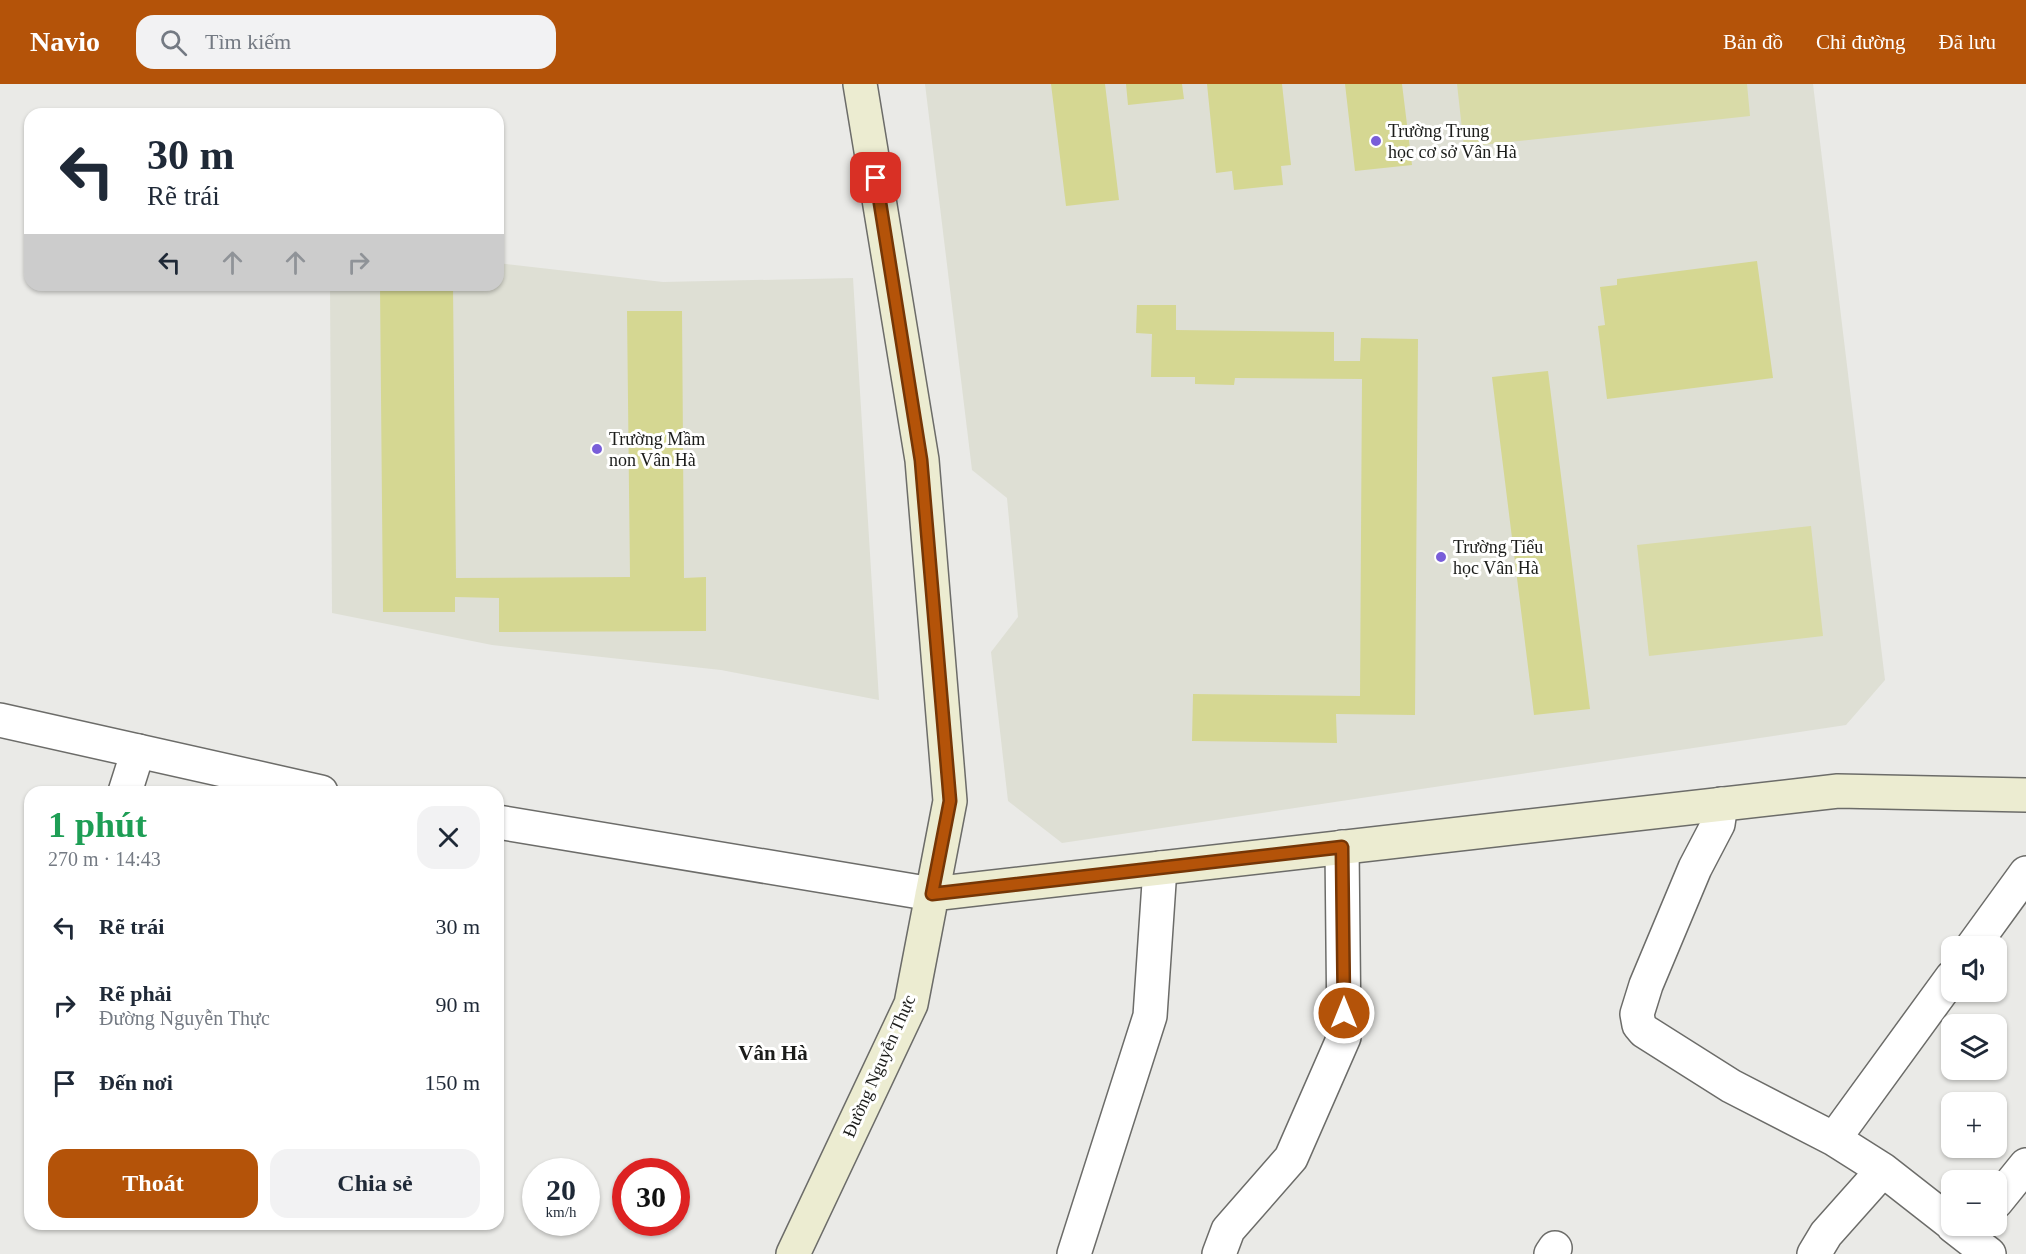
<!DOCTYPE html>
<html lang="vi">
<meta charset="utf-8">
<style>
:root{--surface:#fff;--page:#f2f2f3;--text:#1f2937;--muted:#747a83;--accent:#b45309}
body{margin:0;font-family:"Times New Roman",serif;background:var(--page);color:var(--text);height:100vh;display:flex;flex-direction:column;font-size:22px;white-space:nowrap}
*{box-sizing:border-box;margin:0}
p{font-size:20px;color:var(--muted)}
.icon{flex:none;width:33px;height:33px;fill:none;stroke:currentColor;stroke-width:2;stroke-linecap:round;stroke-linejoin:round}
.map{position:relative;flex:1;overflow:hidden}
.details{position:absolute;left:24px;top:702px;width:480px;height:444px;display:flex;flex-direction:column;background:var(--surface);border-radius:18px;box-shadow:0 2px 4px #0004}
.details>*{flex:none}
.hud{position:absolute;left:24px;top:24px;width:480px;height:183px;border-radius:18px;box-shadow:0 2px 4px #0004;background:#fff;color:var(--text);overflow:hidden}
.tools{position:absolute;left:1941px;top:852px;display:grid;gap:12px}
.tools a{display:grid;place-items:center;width:66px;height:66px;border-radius:12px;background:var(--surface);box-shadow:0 2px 4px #0004;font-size:30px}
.speed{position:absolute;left:522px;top:1074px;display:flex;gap:12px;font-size:30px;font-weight:700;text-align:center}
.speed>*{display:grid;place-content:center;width:78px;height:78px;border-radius:50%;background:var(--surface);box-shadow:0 2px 4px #0004;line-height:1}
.speed small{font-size:15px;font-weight:400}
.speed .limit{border:9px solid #d22;background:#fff;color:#111}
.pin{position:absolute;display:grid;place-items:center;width:51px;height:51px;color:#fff;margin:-26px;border-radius:12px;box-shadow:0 3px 9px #0006}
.me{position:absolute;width:66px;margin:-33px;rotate:0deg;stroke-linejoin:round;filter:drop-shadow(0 0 4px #0008)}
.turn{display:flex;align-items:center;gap:21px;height:126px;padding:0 24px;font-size:27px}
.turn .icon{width:78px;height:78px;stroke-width:2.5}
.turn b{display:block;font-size:42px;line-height:51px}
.lanes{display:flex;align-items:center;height:57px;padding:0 24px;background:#0003;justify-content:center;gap:30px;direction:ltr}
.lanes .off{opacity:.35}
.round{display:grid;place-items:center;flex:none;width:63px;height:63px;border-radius:18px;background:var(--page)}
.headline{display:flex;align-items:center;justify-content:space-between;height:102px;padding:0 24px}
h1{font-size:36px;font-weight:600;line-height:45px;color:#1e9e55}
.action{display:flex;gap:12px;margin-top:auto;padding:12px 24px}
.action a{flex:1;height:69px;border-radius:18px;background:var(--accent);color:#fff;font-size:24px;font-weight:600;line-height:69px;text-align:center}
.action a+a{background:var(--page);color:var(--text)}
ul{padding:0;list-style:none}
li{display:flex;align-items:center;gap:18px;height:78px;padding:0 24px}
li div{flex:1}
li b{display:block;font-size:22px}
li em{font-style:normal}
header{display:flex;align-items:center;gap:36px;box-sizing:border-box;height:84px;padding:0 30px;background:var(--accent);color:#fff}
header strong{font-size:28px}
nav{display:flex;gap:33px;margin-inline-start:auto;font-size:21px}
.search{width:420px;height:54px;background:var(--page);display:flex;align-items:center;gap:15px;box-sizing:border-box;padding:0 21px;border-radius:18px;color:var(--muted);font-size:22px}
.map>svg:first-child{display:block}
.built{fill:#dedfd4}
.green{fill:#d9dba8}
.building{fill:#d5d792}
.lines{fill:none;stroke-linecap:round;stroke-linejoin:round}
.minor-casing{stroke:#6c6c69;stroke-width:36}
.tertiary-casing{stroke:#6c6c69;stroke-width:36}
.secondary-casing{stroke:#6c6c69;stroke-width:36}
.minor{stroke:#fff;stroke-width:33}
.tertiary{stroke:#fff;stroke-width:33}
.secondary{stroke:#ececd1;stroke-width:33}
.route-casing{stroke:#753606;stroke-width:15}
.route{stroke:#b45309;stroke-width:10}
.poi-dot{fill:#795ed9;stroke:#fffffe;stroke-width:2}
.labels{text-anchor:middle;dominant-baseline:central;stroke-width:6;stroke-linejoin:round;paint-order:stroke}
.poi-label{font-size:18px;fill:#1b1c1a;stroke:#fffffe;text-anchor:start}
.street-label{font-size:18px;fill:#1b1c1a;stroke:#fffffe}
.quarter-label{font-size:21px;font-weight:bold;fill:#1b1c1a;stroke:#fffffe}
</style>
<header>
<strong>Navio</strong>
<div class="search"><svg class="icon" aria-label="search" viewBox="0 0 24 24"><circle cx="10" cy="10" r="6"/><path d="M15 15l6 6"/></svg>Tìm kiếm</div>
<nav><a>Bản đồ</a><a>Chỉ đường</a><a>Đã lưu</a></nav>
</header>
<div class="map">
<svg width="2026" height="1170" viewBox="0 0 2026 1170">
<rect width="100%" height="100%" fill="#eaeae7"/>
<!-- built -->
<path class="built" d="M925,0H1813L1885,596L1846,641L1062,759L1008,717L991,568L1018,533L1007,414L972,386Z
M498,179L663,198L853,194L879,616L721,586L492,561L332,529L330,201H498Z"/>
<!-- green -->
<path class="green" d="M1457,0H1747L1750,32L1464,63Z
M1811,442L1823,552L1649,572L1637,461Z"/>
<!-- building -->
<path class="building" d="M1051,0H1105L1119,116L1066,122Z
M1126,0H1182L1184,15L1128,21Z
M1207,0H1282L1291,81L1281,82L1283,101L1234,106L1232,87L1216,89Z
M1345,0H1402L1412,81L1355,87Z
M1757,177L1773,294L1607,315L1598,242L1605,241L1600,203L1617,201V195Z
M380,202H453L456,494L630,493L627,227H682L684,494L706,493V547L499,548V514L455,513V528H383Z
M1137,221H1176V246L1334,248V277H1360L1361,254L1418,255L1415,631L1336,630L1337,659L1192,657L1193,610L1360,612L1362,295L1235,294L1234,301L1195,300V293H1151L1152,250L1136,249Z
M1548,287L1590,625L1534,631L1492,293Z"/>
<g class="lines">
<defs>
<path id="minor" d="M125,708L138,667
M1721,720L1718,740L1695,784L1646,901L1637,930L1639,941L1644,947L1731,1002L1834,1055L1883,1086L1952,1140
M1973,862L2026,789
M1834,1055L1952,893
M1996,1118L2026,1081
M1953,1142L1989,1170
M1074,1170L1150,932L1160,784
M1219,1170L1228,1146L1291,1074L1344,953L1342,763
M1551,1170L1555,1164
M1814,1170L1826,1150L1883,1086"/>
<path id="tertiary" d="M0,636L321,708
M498,738L932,810"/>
<path id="secondary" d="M932,810L1838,707L2026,711
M793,1170L911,920L950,717L922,376L860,0"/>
</defs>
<!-- minor casing -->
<use href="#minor" class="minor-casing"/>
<!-- tertiary casing -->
<use href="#tertiary" class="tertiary-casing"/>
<!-- secondary casing -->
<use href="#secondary" class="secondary-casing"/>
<!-- minor -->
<use href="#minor" class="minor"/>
<!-- tertiary -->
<use href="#tertiary" class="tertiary"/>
<!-- secondary -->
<use href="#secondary" class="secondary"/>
</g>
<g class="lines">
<defs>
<path id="route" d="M876,94L921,376L950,717L932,810L1342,763L1344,929"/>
</defs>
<!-- route casing -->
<use href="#route" class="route-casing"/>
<!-- route -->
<use href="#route" class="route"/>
</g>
<!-- markers -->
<g class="poi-dot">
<circle cx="1376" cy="57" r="6"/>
<circle cx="597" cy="365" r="6"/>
<circle cx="1441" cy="473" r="6"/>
</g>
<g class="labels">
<!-- poi labels -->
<g class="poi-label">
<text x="1388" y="47">Trường Trung<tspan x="1388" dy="21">học cơ sở Vân Hà</tspan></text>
<text x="609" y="355">Trường Mầm<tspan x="609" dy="21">non Vân Hà</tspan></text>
<text x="1453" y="463">Trường Tiểu<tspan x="1453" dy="21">học Vân Hà</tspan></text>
</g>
<!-- street labels -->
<g class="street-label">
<text transform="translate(879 982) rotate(-66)">Đường Nguyễn Thực</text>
</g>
<!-- quarter labels -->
<g class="quarter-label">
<text x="773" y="969">Vân Hà</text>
</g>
</g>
</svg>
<div class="tools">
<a><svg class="icon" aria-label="sound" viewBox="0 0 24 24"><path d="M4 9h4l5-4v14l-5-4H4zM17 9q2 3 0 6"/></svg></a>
<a><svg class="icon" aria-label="layers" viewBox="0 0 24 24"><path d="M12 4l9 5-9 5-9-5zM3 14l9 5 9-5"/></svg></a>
<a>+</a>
<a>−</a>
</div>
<div class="speed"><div>20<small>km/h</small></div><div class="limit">30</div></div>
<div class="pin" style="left:876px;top:94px;background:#d93025"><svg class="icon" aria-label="arrive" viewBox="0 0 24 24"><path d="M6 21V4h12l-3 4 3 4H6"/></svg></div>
<svg class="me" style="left:1344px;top:929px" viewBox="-20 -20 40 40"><circle r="17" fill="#b45309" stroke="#fff" stroke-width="3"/><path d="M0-11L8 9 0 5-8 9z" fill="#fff"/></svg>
<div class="hud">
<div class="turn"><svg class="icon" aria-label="left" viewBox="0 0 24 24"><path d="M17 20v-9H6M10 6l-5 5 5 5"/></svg><div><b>30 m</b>Rẽ trái</div></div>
<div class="lanes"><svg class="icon" aria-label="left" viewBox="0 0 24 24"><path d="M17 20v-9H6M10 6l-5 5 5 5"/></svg><svg class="icon off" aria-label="ahead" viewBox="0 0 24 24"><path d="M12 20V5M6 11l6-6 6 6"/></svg><svg class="icon off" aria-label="ahead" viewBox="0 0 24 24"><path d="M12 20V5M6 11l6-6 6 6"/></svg><svg class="icon off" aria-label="right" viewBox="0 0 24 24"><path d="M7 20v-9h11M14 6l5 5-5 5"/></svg></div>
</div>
<section class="details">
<div class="headline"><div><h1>1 phút</h1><p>270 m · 14:43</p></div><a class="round"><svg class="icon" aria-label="close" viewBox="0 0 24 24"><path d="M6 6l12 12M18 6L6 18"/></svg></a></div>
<ul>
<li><svg class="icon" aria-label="left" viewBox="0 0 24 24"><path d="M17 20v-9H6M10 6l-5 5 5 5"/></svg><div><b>Rẽ trái</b></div><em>30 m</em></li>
<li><svg class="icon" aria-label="right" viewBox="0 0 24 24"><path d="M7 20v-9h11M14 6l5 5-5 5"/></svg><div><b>Rẽ phải</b><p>Đường Nguyễn Thực</p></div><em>90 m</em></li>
<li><svg class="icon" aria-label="arrive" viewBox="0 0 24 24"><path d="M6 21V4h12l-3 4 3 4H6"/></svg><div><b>Đến nơi</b></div><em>150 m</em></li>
</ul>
<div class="action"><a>Thoát</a><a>Chia sẻ</a></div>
</section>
</div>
